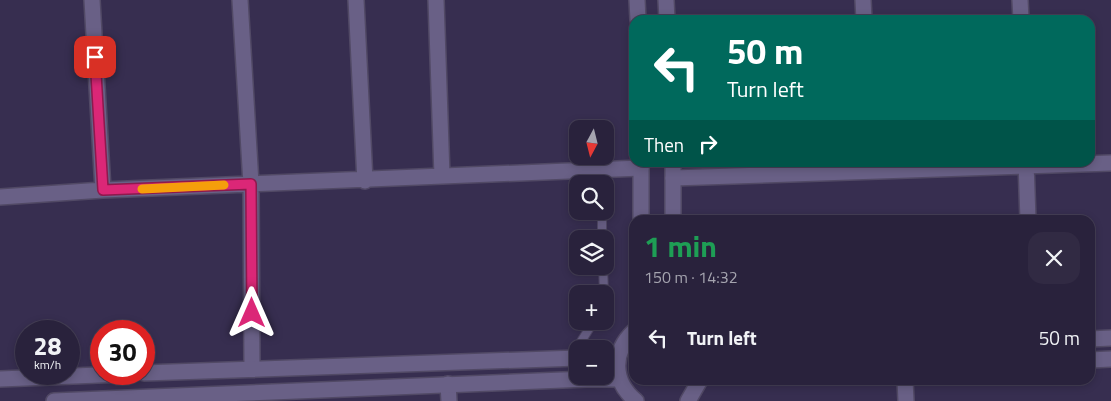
<!DOCTYPE html>
<meta charset="utf-8">
<style>
:root{--surface:#29223c;--page:#312a43;--text:#f1f3f6;--muted:#a5a4af;--line:#453f56}
body{margin:0;font-family:"Titillium Web",sans-serif;background:var(--page);color:var(--text);height:100vh;display:flex;flex-direction:column;font-size:19px;white-space:nowrap}
*{box-sizing:border-box;margin:0}
p{font-size:16px;color:var(--muted)}
.icon{flex:none;width:28px;height:28px;fill:none;stroke:currentColor;stroke-width:2;stroke-linecap:round;stroke-linejoin:round}
.map{position:relative;flex:1;overflow:hidden}
.details{position:absolute;left:629px;top:215px;width:466px;height:170px;display:flex;flex-direction:column;background:var(--surface);border-radius:15px;box-shadow:0 2px 8px #0003,0 0 0 1px var(--line)}
.details>*{flex:none}
.guide{position:absolute;left:629px;top:15px;width:466px;height:152px;border-radius:15px;box-shadow:0 2px 8px #0003,0 0 0 1px var(--line);background:#00695c;color:#fff;overflow:hidden}
.needle{width:32px;rotate:187deg}
.tools{position:absolute;left:569px;top:120px;display:grid;gap:10px}
.tools a{display:grid;place-items:center;width:45px;height:45px;border-radius:10px;background:var(--surface);box-shadow:0 2px 8px #0003,0 0 0 1px var(--line);font-size:25px}
.speed{position:absolute;left:15px;top:320px;display:flex;gap:10px;font-size:25px;font-weight:700;text-align:center}
.speed>*{display:grid;place-content:center;width:65px;height:65px;border-radius:50%;background:var(--surface);box-shadow:0 2px 8px #0003,0 0 0 1px var(--line);line-height:1}
.speed small{font-size:12px;font-weight:400}
.speed .limit{border:8px solid #d22;background:#fff;color:#111}
.pin{position:absolute;display:grid;place-items:center;width:42px;height:42px;color:#fff;margin:-21px;border-radius:10px;box-shadow:0 2px 8px #0006}
.me{position:absolute;width:55px;margin:-28px;rotate:0deg;stroke-linejoin:round;filter:drop-shadow(0 0 4px #0008)}
.turn{display:flex;align-items:center;gap:18px;height:105px;padding:0 15px;font-size:22px}
.turn .icon{width:65px;height:65px;stroke-width:2.5}
.turn b{display:block;font-size:35px;line-height:42px}
.then{display:flex;align-items:center;height:48px;padding:0 15px;background:#0003;gap:10px;font-size:19px}
.round{display:grid;place-items:center;flex:none;width:52px;height:52px;border-radius:15px;background:var(--page)}
.head{display:flex;align-items:center;justify-content:space-between;height:85px;padding:0 15px}
h1{font-size:30px;font-weight:700;line-height:38px;color:#1e9e55}
ul{padding:0;list-style:none}
li{display:flex;align-items:center;gap:15px;height:75px;padding:0 15px}
li div{flex:1}
li b{display:block;font-size:19px}
li em{font-style:normal}
.map>svg:first-child{display:block}
.lines{fill:none;stroke-linecap:round;stroke-linejoin:round}
.service-casing{stroke:#514965;stroke-width:10}
.minor-casing{stroke:#514965;stroke-width:18}
.tertiary-casing{stroke:#514965;stroke-width:18}
.service{stroke:#696086;stroke-width:8}
.minor{stroke:#696086;stroke-width:15}
.tertiary{stroke:#696086;stroke-width:15}
.route-casing{stroke:#8e194d;stroke-width:12}
.route{stroke:#db2777;stroke-width:9}
.slow{stroke:#f59e0b;stroke-width:9}
</style>
<div class="map">
<svg width="1111" height="401" viewBox="0 0 1111 401">
<rect width="100%" height="100%" fill="#372e50"/>
<g class="lines">
<defs>
<path id="service" d="M575,171L583,184
M602,211V239
M603,266L604,294
M570,359L594,321"/>
<path id="minor" d="M92,0L103,190
M240,0L251,184L252,369
M356,0L365,181
M436,0L442,176
M863,0L864,20
M1020,0L1021,20
M1026,162L1028,220
M673,178L1111,163
M0,197L103,190L641,168
M905,380L906,401
M448,384L449,401"/>
<path id="tertiary" d="M637,0L638,20
M666,0L667,20
M641,162V220
M673,162V220
M634,331C612,352 612,381 636,401
M1090,339L1111,338
M1090,360L1111,359
M144,373L578,358
M0,379L123,374
M54,401L587,379H620
M688,401L700,380"/>
</defs>
<!-- service casing -->
<use href="#service" class="service-casing"/>
<!-- minor casing -->
<use href="#minor" class="minor-casing"/>
<!-- tertiary casing -->
<use href="#tertiary" class="tertiary-casing"/>
<!-- service -->
<use href="#service" class="service"/>
<!-- minor -->
<use href="#minor" class="minor"/>
<!-- tertiary -->
<use href="#tertiary" class="tertiary"/>
</g>
<g class="lines">
<defs>
<path id="route" d="M95,57L103,190L251,184L252,313"/>
</defs>
<!-- route casing -->
<use href="#route" class="route-casing"/>
<!-- route -->
<use href="#route" class="route"/>
<!-- slow -->
<path class="slow" d="M142,189L224,185"/>
</g>
</svg>
<div class="tools">
<a><svg class="needle" viewBox="-14 -14 28 28"><path d="M0-13l5 13h-10z" fill="#e53935"/><path d="M0 13l5-13h-10z" fill="#a5a4af"/></svg></a>
<a><svg class="icon" aria-label="search" viewBox="0 0 24 24"><circle cx="10" cy="10" r="6"/><path d="M15 15l6 6"/></svg></a>
<a><svg class="icon" aria-label="layers" viewBox="0 0 24 24"><path d="M12 4l9 5-9 5-9-5zM3 14l9 5 9-5"/></svg></a>
<a>+</a>
<a>−</a>
</div>
<div class="speed"><div>28<small>km/h</small></div><div class="limit">30</div></div>
<div class="pin" style="left:95px;top:57px;background:#d93025"><svg class="icon" aria-label="arrive" viewBox="0 0 24 24"><path d="M6 21V4h12l-3 4 3 4H6"/></svg></div>
<svg class="me" style="left:252px;top:313px" viewBox="-20 -20 40 40"><path d="M0-17L14 15 0 8-14 15z" fill="#db2777" stroke="#fff" stroke-width="4"/></svg>
<div class="guide">
<div class="turn"><svg class="icon" aria-label="left" viewBox="0 0 24 24"><path d="M17 20v-9H6M10 6l-5 5 5 5"/></svg><div><b>50 m</b>Turn left</div></div>
<div class="then">Then<svg class="icon" aria-label="right" viewBox="0 0 24 24"><path d="M7 20v-9h11M14 6l5 5-5 5"/></svg></div>
</div>
<section class="details">
<div class="head"><div><h1>1 min</h1><p>150 m · 14:32</p></div><a class="round"><svg class="icon" aria-label="close" viewBox="0 0 24 24"><path d="M6 6l12 12M18 6L6 18"/></svg></a></div>
<ul>
<li><svg class="icon" aria-label="left" viewBox="0 0 24 24"><path d="M17 20v-9H6M10 6l-5 5 5 5"/></svg><div><b>Turn left</b></div><em>50 m</em></li>
</ul>
</section>
</div>
